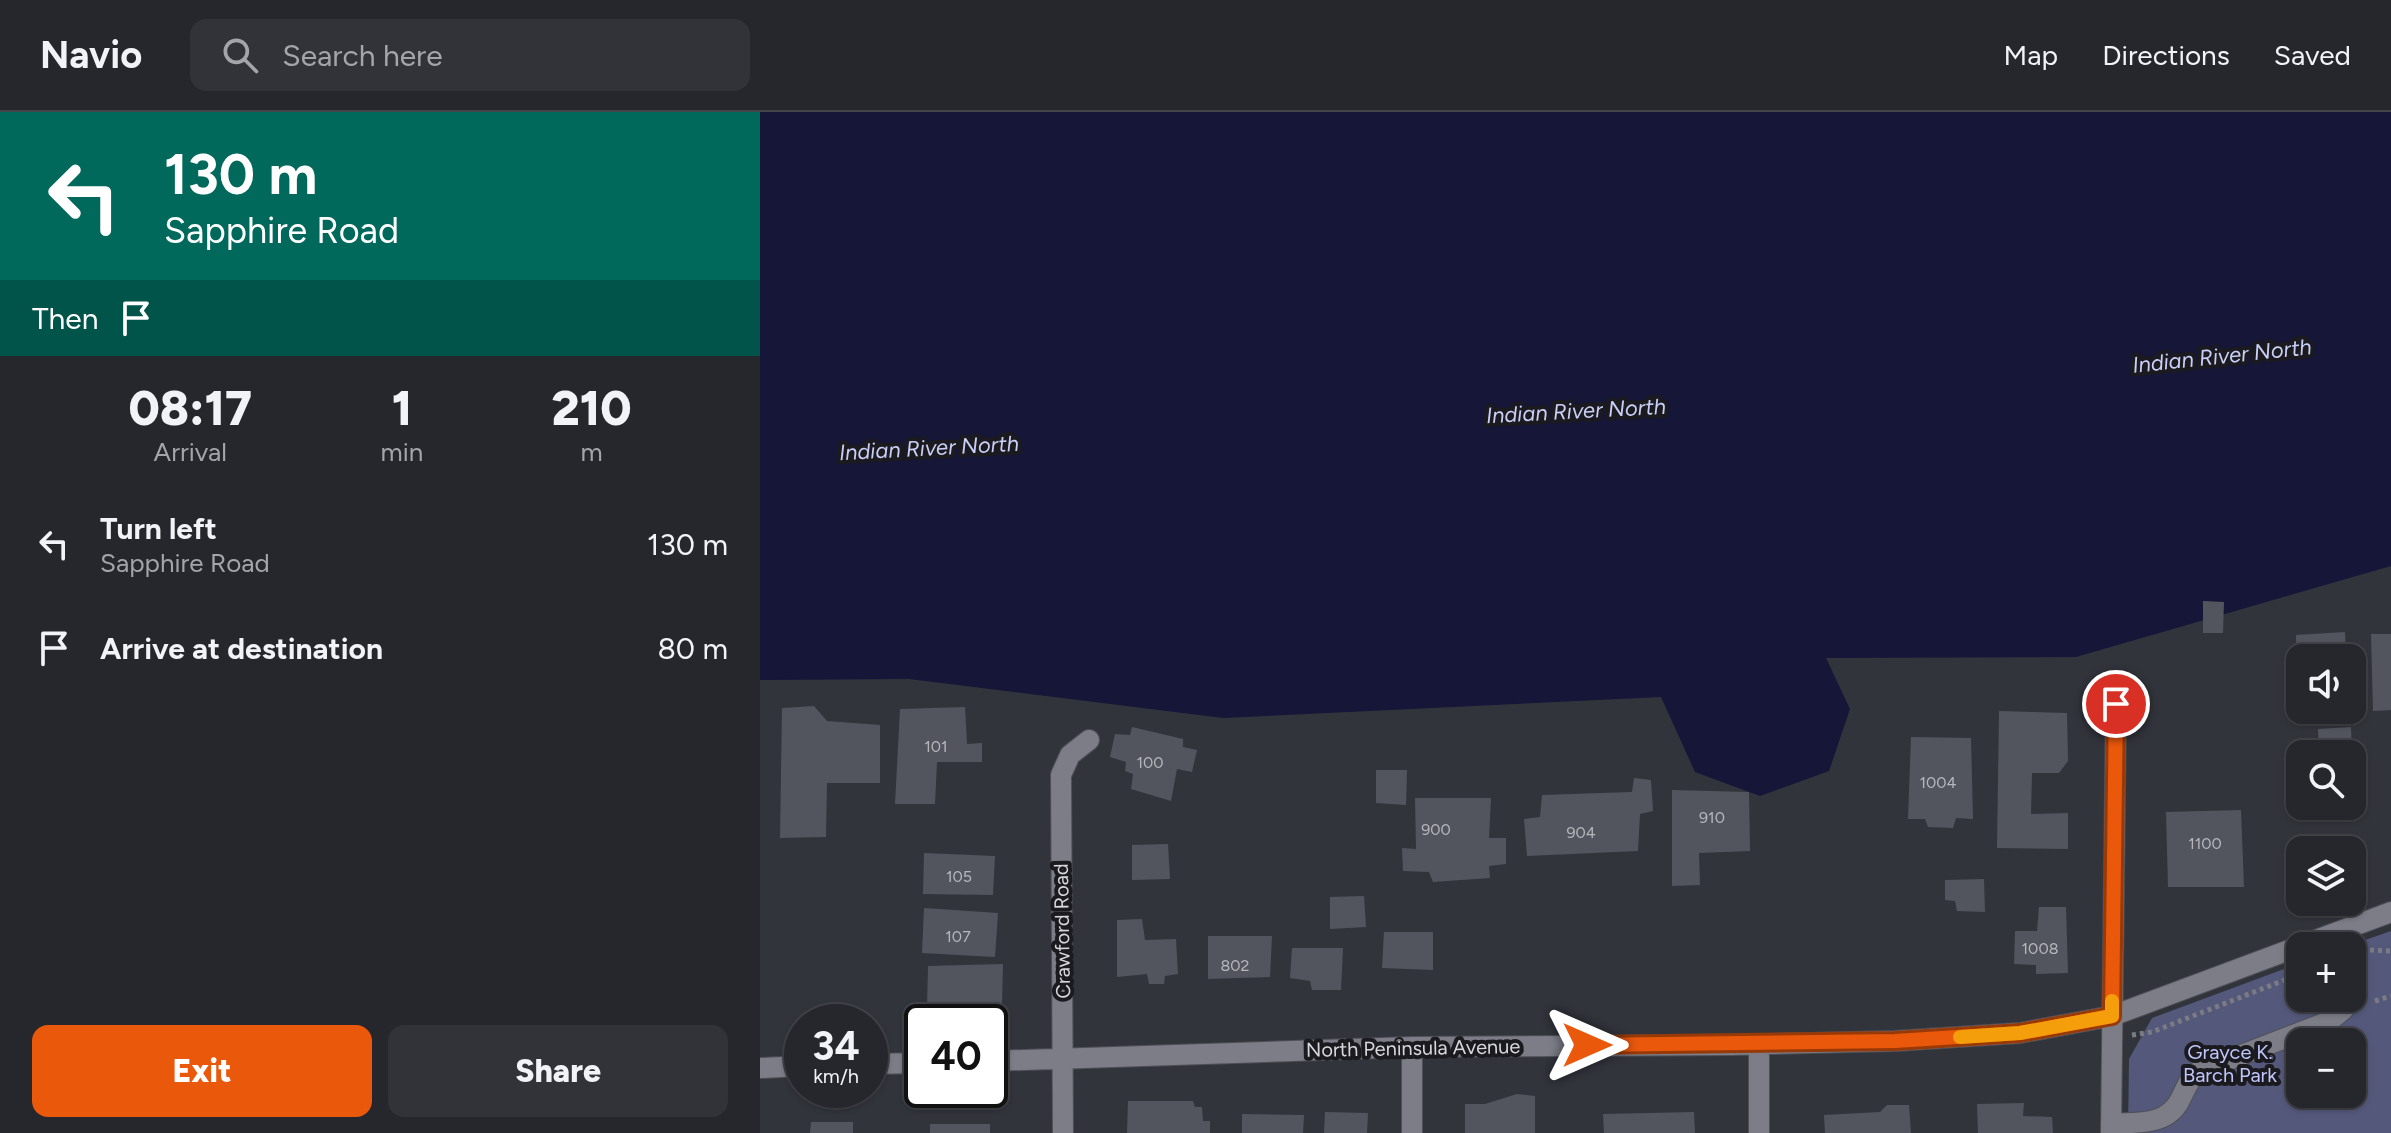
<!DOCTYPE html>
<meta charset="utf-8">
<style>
:root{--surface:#26272d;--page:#323339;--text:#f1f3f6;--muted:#a4a5aa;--line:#424449;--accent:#ea580c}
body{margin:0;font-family:Figtree,sans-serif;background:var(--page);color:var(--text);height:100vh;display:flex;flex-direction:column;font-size:30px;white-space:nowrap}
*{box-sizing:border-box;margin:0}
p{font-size:26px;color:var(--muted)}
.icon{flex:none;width:44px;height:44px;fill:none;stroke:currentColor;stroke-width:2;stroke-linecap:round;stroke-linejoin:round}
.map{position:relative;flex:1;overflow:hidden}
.drawer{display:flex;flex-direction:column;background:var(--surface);width:760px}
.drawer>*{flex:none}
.guide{background:#00695c;color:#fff;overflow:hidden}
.buttons{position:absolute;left:1526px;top:532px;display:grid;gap:16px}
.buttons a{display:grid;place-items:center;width:80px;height:80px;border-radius:16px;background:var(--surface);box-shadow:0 2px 6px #0004,0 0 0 2px var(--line);font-size:40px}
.speed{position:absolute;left:24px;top:892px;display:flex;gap:16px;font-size:40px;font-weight:700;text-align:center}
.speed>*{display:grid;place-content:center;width:104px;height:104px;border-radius:50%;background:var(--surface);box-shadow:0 2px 6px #0004,0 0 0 2px var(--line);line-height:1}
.speed small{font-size:20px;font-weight:400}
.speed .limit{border:4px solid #111;border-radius:12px;background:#fff;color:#111}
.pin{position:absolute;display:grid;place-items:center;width:68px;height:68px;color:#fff;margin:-34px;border:4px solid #fff;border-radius:50%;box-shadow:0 2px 8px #0007}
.me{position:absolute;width:88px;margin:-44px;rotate:90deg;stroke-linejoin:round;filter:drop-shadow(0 0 6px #0008)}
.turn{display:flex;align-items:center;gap:28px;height:168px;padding:0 32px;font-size:36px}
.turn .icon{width:104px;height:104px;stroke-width:2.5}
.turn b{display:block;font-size:56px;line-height:68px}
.then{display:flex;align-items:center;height:76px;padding:0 32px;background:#0003;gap:16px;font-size:30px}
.eta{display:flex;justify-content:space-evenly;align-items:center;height:136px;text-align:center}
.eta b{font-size:48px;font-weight:800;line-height:56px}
.button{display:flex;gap:16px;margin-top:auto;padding:16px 32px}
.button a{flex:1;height:92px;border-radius:16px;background:var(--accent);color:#fff;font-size:32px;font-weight:800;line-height:92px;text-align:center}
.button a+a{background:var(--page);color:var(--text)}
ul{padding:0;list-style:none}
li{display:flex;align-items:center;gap:24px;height:104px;padding:0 32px}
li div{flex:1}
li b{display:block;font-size:30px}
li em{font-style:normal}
header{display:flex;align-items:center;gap:48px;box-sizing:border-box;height:112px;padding:0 40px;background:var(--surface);border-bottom:2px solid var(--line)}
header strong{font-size:38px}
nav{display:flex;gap:44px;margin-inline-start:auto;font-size:28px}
.search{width:560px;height:72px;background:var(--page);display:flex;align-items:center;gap:20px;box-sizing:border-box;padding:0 28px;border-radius:16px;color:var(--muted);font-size:30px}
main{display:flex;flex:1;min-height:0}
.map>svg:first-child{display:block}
.green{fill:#54587a;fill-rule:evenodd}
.water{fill:#151638}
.building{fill:#53555e}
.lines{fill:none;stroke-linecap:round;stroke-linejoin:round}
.minor-casing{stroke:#4f5057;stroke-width:22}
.path{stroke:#7b7c83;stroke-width:5;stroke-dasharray:4 4;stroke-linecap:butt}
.minor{stroke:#7c7d87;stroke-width:20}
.route-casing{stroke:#983908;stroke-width:20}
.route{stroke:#ea580c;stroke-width:14}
.slow{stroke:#f59e0b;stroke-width:14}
.labels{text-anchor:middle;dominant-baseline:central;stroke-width:8;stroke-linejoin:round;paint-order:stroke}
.number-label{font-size:16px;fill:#b6b7bd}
.street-label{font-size:20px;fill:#d7d8dd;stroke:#1b1b1f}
.park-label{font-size:20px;fill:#bfc6fc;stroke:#1b1b1f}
.water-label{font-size:22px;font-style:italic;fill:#c9cff8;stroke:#1b1b1f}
</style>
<header>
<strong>Navio</strong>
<div class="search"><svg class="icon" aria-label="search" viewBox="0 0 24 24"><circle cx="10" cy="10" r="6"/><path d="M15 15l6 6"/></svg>Search here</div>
<nav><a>Map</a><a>Directions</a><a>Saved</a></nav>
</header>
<main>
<section class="drawer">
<div class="guide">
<div class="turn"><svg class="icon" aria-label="left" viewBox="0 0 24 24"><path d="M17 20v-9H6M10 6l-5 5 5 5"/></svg><div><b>130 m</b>Sapphire Road</div></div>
<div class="then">Then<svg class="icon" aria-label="arrive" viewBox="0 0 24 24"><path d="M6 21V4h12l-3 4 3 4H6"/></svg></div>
</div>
<div class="eta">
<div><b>08:17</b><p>Arrival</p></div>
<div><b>1</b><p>min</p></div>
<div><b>210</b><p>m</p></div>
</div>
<ul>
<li><svg class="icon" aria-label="left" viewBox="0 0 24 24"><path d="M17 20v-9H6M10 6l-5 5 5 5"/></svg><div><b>Turn left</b><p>Sapphire Road</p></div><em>130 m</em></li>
<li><svg class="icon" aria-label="arrive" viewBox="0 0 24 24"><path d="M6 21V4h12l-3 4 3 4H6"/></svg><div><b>Arrive at destination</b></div><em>80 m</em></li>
</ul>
<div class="button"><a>Exit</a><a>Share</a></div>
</section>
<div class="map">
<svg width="1631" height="1021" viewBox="0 0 1631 1021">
<rect width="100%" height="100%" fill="#32343c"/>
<!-- green -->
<path class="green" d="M1631,819V1021H1368L1369,947L1392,906L1540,851V886H1592V834H1588ZM1540,930H1592V982H1540Z"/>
<!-- water -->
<path class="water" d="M0,0H1631V454L1316,545L1066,546L1090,597L1069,659L1000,684L935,660L901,585L463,606L149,567L0,568Z"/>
<!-- building -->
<path class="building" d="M1443,489L1464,490L1463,521H1443Z
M1585,520L1586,546H1540V585H1537L1536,523Z
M1611,522H1631V598L1613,599Z
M54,594L67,609L120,613V671H67L66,725L20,726L22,596Z
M205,595L207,632L222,631V650H177L175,692H135L140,597Z
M1239,599L1307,601L1308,649L1299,661H1272L1271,702L1308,701V737L1237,736Z
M372,615L423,627V635L437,638L432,660L417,657L411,689L371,677L373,662L365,659L366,650L350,645L355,622L370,623Z
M1591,615L1592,642H1559L1558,617Z
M1151,625L1211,626L1213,707L1196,706L1193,716L1168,715L1165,707H1148Z
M616,658H647L646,693L616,691Z
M874,666L891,668L893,699L880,702L878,739L767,744L764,707L780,705L782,683L872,680Z
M912,678L989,680L990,739L939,741L940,773L912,774Z
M655,686H731L729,726H746V752L729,754L730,766L673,770L669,760L643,759L642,736L656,737Z
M1481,698L1484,775H1408L1406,700Z
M408,732L410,767L372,768V733Z
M164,741L235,744L233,783L163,782Z
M1224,767L1225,800L1197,799L1195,789L1185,788V768Z
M604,784L606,815L570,817V785Z
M1279,795H1306L1308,861L1276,862V853L1254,852L1255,819H1277Z
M164,796L238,801L235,845L162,841Z
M382,807L385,828L416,827L418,862L405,864L404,872H389L387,862L357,865V808Z
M624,820H673V858L622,856Z
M448,824H512L510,865L448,867Z
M532,836H583L581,878H552L550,869L530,866Z
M243,852L242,893L167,895L168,854Z
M757,982L775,984V1021H705V992H725Z
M368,989H433L435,995H442L443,1009H450V1021H367Z
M1264,991L1263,1004L1292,1005L1293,1021H1218L1217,992Z
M1127,993H1149L1151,1021H1065L1064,1003L1120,1000Z
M565,1000L608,1001L607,1021H564Z
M934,1000L935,1021H844L843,1002Z
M482,1002L544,1003L543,1021H482Z
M51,1010H93V1021H50Z
M170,1012H230V1021H170Z"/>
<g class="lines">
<defs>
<path id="minor" d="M999,932V1021
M230,949L652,935L971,933L1135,929L1260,921L1352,904L1631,800
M110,952L162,951
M0,956L42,954
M1351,1012C1377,1010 1407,1014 1420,988C1426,976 1428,969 1437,960L1567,910C1592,894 1600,882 1592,852
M303,1021L301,663L310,643L329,628
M652,1021V935
M1351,1021L1356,592"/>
</defs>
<!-- minor casing -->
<use href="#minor" class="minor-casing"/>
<!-- path -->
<path class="path" d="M1610,838L1631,839
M1615,889L1631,884
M1372,923L1392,920L1540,862"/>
<!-- minor -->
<use href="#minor" class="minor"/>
</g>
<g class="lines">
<defs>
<path id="route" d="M827,933L1135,929L1260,921L1352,904L1356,592"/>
</defs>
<!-- route casing -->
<use href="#route" class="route-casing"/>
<!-- route -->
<use href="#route" class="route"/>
<!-- slow -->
<path class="slow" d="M1200,925L1260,921L1352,904V889"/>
</g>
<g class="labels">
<!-- number labels -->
<g class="number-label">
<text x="176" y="634">101</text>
<text x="390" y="650">100</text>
<text x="1178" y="670">1004</text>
<text x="952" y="705">910</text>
<text x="676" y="717">900</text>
<text x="821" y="720">904</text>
<text x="1445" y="731">1100</text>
<text x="199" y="764">105</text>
<text x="198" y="824">107</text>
<text x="1280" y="836">1008</text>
<text x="475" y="853">802</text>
</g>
<!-- street labels -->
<g class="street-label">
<text transform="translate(302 819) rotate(-91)">Crawford Road</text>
<text transform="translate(653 936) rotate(-1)">North Peninsula Avenue</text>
</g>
<!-- park labels -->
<g class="park-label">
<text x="1470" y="940">Grayce K.<tspan x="1470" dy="23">Barch Park</tspan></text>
</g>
<!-- water labels -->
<g class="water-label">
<text transform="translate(1462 244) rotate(-6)">Indian River North</text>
<text transform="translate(816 299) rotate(-3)">Indian River North</text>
<text transform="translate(169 336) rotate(-3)">Indian River North</text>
</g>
</g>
</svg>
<div class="buttons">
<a><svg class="icon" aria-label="sound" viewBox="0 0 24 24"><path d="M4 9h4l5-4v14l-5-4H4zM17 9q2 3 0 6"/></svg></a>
<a><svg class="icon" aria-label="search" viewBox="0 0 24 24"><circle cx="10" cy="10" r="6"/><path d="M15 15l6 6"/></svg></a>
<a><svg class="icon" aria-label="layers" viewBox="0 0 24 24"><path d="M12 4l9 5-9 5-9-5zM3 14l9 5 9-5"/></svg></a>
<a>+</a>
<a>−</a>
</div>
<div class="speed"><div>34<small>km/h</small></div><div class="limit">40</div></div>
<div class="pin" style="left:1356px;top:592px;background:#d93025"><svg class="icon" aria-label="arrive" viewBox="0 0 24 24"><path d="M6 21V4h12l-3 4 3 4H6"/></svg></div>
<svg class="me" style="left:827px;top:933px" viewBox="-20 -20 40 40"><path d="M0-17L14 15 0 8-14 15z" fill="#ea580c" stroke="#fff" stroke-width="4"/></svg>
</div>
</main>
